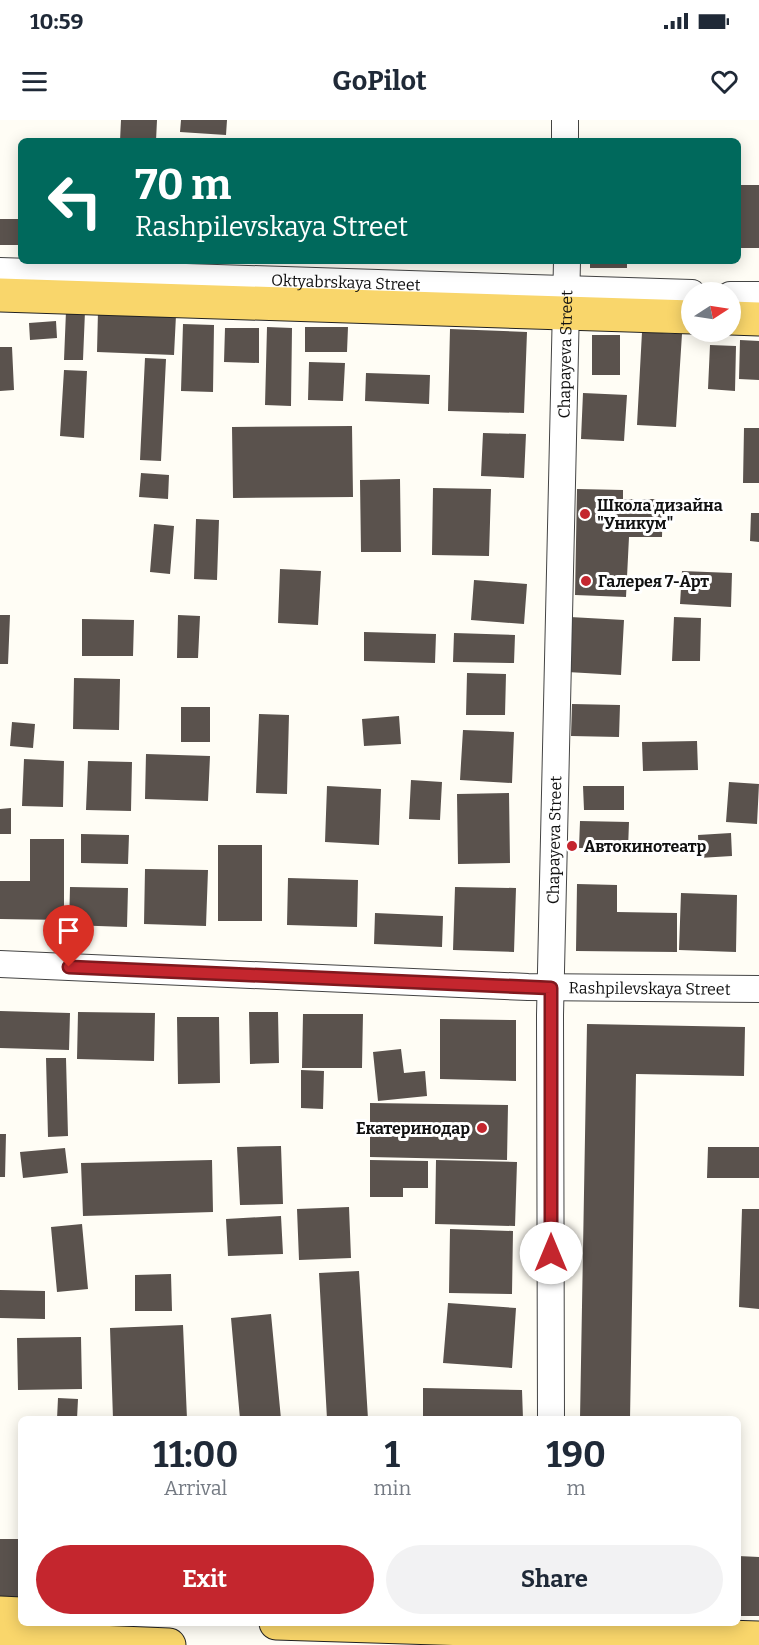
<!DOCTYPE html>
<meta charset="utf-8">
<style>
:root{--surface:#fff;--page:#f2f2f3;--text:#1f2937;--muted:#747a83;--accent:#c4262e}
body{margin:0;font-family:Bitter,serif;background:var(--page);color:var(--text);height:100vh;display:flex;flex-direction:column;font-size:22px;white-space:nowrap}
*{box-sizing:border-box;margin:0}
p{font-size:20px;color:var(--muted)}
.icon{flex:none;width:33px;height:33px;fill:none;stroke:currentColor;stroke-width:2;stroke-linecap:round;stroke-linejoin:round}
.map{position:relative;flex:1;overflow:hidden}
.sheet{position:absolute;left:18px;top:1296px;width:723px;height:210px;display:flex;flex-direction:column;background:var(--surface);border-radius:9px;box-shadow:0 3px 15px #0003}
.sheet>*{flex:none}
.hud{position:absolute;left:18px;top:18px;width:723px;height:126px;border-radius:9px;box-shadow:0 3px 15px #0003;background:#00695c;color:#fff;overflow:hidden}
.needle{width:39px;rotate:78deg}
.controls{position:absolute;left:681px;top:162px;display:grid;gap:12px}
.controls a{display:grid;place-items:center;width:60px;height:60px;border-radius:50%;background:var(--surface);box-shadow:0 3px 15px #0003;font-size:30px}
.pin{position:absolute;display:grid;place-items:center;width:51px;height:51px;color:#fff;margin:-62px -26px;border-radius:50% 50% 50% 0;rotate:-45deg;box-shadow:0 0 6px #0007}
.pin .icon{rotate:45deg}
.me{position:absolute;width:66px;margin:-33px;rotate:0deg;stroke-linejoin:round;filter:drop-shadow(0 0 4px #0008)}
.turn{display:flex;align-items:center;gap:21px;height:126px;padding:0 18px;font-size:27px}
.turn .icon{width:78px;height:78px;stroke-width:2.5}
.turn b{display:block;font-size:42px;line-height:51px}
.eta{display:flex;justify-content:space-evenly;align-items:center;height:102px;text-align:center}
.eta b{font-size:36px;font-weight:700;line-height:42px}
.primary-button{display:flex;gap:12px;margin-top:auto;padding:12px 18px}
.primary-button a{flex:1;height:69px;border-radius:36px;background:var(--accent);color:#fff;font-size:24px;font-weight:700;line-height:69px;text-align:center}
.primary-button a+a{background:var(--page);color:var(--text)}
.status{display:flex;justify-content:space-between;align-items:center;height:42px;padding:0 30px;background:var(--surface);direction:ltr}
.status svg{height:16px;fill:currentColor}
header{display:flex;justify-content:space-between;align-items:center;height:78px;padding:0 18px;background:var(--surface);font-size:27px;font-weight:700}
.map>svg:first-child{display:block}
.building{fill:#5a524d}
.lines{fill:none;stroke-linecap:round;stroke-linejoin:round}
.minor-casing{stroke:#444;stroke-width:28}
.major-casing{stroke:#222;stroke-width:35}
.minor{stroke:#fff;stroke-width:26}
.major{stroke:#f9d66b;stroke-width:33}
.route-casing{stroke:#7f191e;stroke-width:15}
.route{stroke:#c4262e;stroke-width:10}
.poi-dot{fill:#c4262e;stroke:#fff;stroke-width:2}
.labels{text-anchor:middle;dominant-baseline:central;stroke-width:6;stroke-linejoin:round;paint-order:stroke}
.street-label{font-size:16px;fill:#111;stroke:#fff}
.poi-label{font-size:16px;font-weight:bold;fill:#111;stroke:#fff;text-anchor:start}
</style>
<div class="status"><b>10:59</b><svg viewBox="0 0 49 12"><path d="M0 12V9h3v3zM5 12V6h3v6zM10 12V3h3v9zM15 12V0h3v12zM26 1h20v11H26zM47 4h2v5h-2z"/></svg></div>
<header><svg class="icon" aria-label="menu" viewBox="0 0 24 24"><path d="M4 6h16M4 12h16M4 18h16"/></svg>GoPilot<svg class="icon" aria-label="heart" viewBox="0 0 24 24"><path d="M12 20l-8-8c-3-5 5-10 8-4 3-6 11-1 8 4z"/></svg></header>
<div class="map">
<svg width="759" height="1525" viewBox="0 0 759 1525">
<rect width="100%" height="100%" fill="#fffdf5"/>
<!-- building -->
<path class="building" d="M121,0H157L156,21H120Z
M181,0H227L226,15L180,12Z
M738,65H759V128H738Z
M0,99H21V125H0Z
M590,141H627V148H590Z
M66,191H85L83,240H64Z
M98,191L176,195L174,235L97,232Z
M56,201L57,218L30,220L29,203Z
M183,204L214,205L213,272L181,271Z
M267,207L292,208L291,286L265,285Z
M305,207H348L347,232H305Z
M225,208H259V243L224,242Z
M450,209L527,212L524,293L448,291Z
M642,212L682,214L676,307L637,305Z
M592,215H620V255H592Z
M740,220L759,221V260L739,259Z
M710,225L736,226L735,271L708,269Z
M0,227H12L14,270L0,271Z
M145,238L166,239L161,341L140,340Z
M309,242L345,243L343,281L308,280Z
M64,250L87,251L84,318L60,316Z
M366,253L430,255L429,284L365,281Z
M583,273L627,275L624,321L581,319Z
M352,306L353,377L233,378L232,307Z
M744,308H759V363H743Z
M483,313L526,314L524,358L481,356Z
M141,353L169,355L168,379L139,377Z
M400,359L401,432H361L360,360Z
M433,368L491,369L489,436L432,435Z
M577,369L623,370V379H663L662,417H629L626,477L575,475Z
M751,393H759V422L750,421Z
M196,399L219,400L217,460L194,459Z
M154,404L174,406L170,454L150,452Z
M280,449L321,451L318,505L278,503Z
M682,451L732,453L731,487L680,484Z
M474,460L527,464L524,504L471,500Z
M0,495H10L8,544H0Z
M178,495L200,496L198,538H177Z
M570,497L624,500L621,555L567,552Z
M674,497L701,498L700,541H672Z
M82,499L134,500L133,536H82Z
M364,512L436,514L435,543L364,541Z
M454,513L515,515L514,543L453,542Z
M467,553L506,554L505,595H466Z
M74,558L120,559L119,610L73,609Z
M572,584L620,585L619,617L571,616Z
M181,587H210V622H181Z
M259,594L289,595L287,674L256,673Z
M399,596L401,624L364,626L362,599Z
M12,602L35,604L33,628L10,626Z
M463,610L514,612L512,663L460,660Z
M697,621L698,650L643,651L642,622Z
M146,634L210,636L208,681L145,679Z
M24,639L64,641L63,687L22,686Z
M88,641L132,642L131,691L86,690Z
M411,660L442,662L440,700L409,699Z
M729,662L759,664L757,704L726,702Z
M327,666L381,669L379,725L325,722Z
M583,666H624V690H584Z
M509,673L510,743L458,744L457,674Z
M11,688V714H0V689Z
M580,701L629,702L628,729L579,728Z
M731,713L732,736L699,738L698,715Z
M81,714L129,715L128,744L81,743Z
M30,719H64V800L0,799V761H30Z
M218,725H262V801H218Z
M145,749L208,750L206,806L144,804Z
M288,758L358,760L357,807L287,805Z
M577,764L617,765V792L677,793V832L576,831Z
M70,767L128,768L127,807L69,805Z
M455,767L516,768L514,832L453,830Z
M681,773L737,775L736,832L679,830Z
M375,793L443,796L442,827L374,824Z
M0,891L70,893L69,930L0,928Z
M78,892L155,893L154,941L77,939Z
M249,892H278L279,943L250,944Z
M303,894H363L362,948H302Z
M177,897H219L220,963L178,964Z
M440,899L516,900V961L440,959Z
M587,904L745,907L744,956L636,954L630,1299H580Z
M401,929L404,953L425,951L427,976L378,981L373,932Z
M46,938H66L68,1016L48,1017Z
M301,950L324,951L323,989L301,988Z
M370,983L508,985L507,1040L370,1037Z
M0,1014H6L5,1057H0Z
M281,1026L283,1084L240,1085L237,1027Z
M708,1027H759V1058H707Z
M65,1028L68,1053L23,1058L20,1032Z
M212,1040L213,1092L83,1096L81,1043Z
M370,1040L428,1041V1068H403V1077H370Z
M436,1040L517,1042L515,1106L435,1104Z
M349,1087L351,1138L299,1140L297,1089Z
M742,1089H759V1189L739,1187Z
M281,1096L283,1134L228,1136L226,1099Z
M82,1104L88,1169L57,1172L51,1107Z
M450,1109L513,1111L512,1174L449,1173Z
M359,1151L368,1299H327L319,1153Z
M171,1154L172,1191H135V1155Z
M0,1170L45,1171V1199L0,1198Z
M448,1183L516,1188L512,1248L443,1243Z
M271,1194L281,1299H240L231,1198Z
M183,1205L187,1299H113L110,1208Z
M81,1217L82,1269L18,1270L17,1218Z
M423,1268L522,1270L523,1299H423Z
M58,1278L78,1279L77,1299H57Z
M0,1419H21V1478H0Z
M738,1436L759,1437V1496H738Z"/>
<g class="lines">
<defs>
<g id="minor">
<path d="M565,0V21"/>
<path id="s1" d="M0,151L692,173"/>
<path d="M730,175H759"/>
<path id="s2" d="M0,844L528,867L759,869"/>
<path id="s3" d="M551,1299L550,895L567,141"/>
</g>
<path id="major" d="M0,175L692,197
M730,198L759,199
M0,1493L21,1494
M276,1503L759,1518
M0,1518L169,1525"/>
</defs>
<!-- minor casing -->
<use href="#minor" class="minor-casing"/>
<!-- major casing -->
<use href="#major" class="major-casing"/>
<!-- minor -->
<use href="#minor" class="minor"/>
<!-- major -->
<use href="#major" class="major"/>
</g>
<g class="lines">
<defs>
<path id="route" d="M69,847L551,868V1133"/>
</defs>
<!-- route casing -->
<use href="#route" class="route-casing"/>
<!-- route -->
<use href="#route" class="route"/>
</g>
<!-- markers -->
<g class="poi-dot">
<circle cx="585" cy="394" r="6"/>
<circle cx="586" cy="461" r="6"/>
<circle cx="572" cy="726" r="6"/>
<circle cx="482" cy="1008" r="6"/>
</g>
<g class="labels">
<!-- street labels -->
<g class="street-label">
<text stroke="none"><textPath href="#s1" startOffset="346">Oktyabrskaya Street</textPath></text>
<text stroke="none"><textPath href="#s3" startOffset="1065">Chapayeva Street</textPath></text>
<text stroke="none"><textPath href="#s3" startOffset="579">Chapayeva Street</textPath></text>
<text stroke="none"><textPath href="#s2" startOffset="650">Rashpilevskaya Street</textPath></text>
</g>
<!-- poi labels -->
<g class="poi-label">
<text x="597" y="385">Школа дизайна<tspan x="597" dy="18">"Уникум"</tspan></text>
<text x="598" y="461">Галерея 7-Арт</text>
<text x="584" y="726">Автокинотеатр</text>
<text x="470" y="1008" text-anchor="end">Екатеринодар</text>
</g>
</g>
</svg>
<div class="controls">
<a><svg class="needle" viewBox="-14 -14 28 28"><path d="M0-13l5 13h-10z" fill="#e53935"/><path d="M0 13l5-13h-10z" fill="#747a83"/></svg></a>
</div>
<div class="pin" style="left:69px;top:847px;background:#d93025"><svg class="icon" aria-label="arrive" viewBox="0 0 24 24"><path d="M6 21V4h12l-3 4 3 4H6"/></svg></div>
<svg class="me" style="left:551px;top:1133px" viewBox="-20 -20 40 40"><circle r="19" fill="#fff"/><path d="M0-13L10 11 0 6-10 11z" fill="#c4262e"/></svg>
<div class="hud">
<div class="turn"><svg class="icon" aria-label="left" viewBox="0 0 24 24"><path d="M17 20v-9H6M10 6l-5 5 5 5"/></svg><div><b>70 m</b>Rashpilevskaya Street</div></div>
</div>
<section class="sheet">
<div class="eta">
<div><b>11:00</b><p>Arrival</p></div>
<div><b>1</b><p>min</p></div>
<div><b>190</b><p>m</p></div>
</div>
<div class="primary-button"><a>Exit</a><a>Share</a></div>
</section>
</div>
